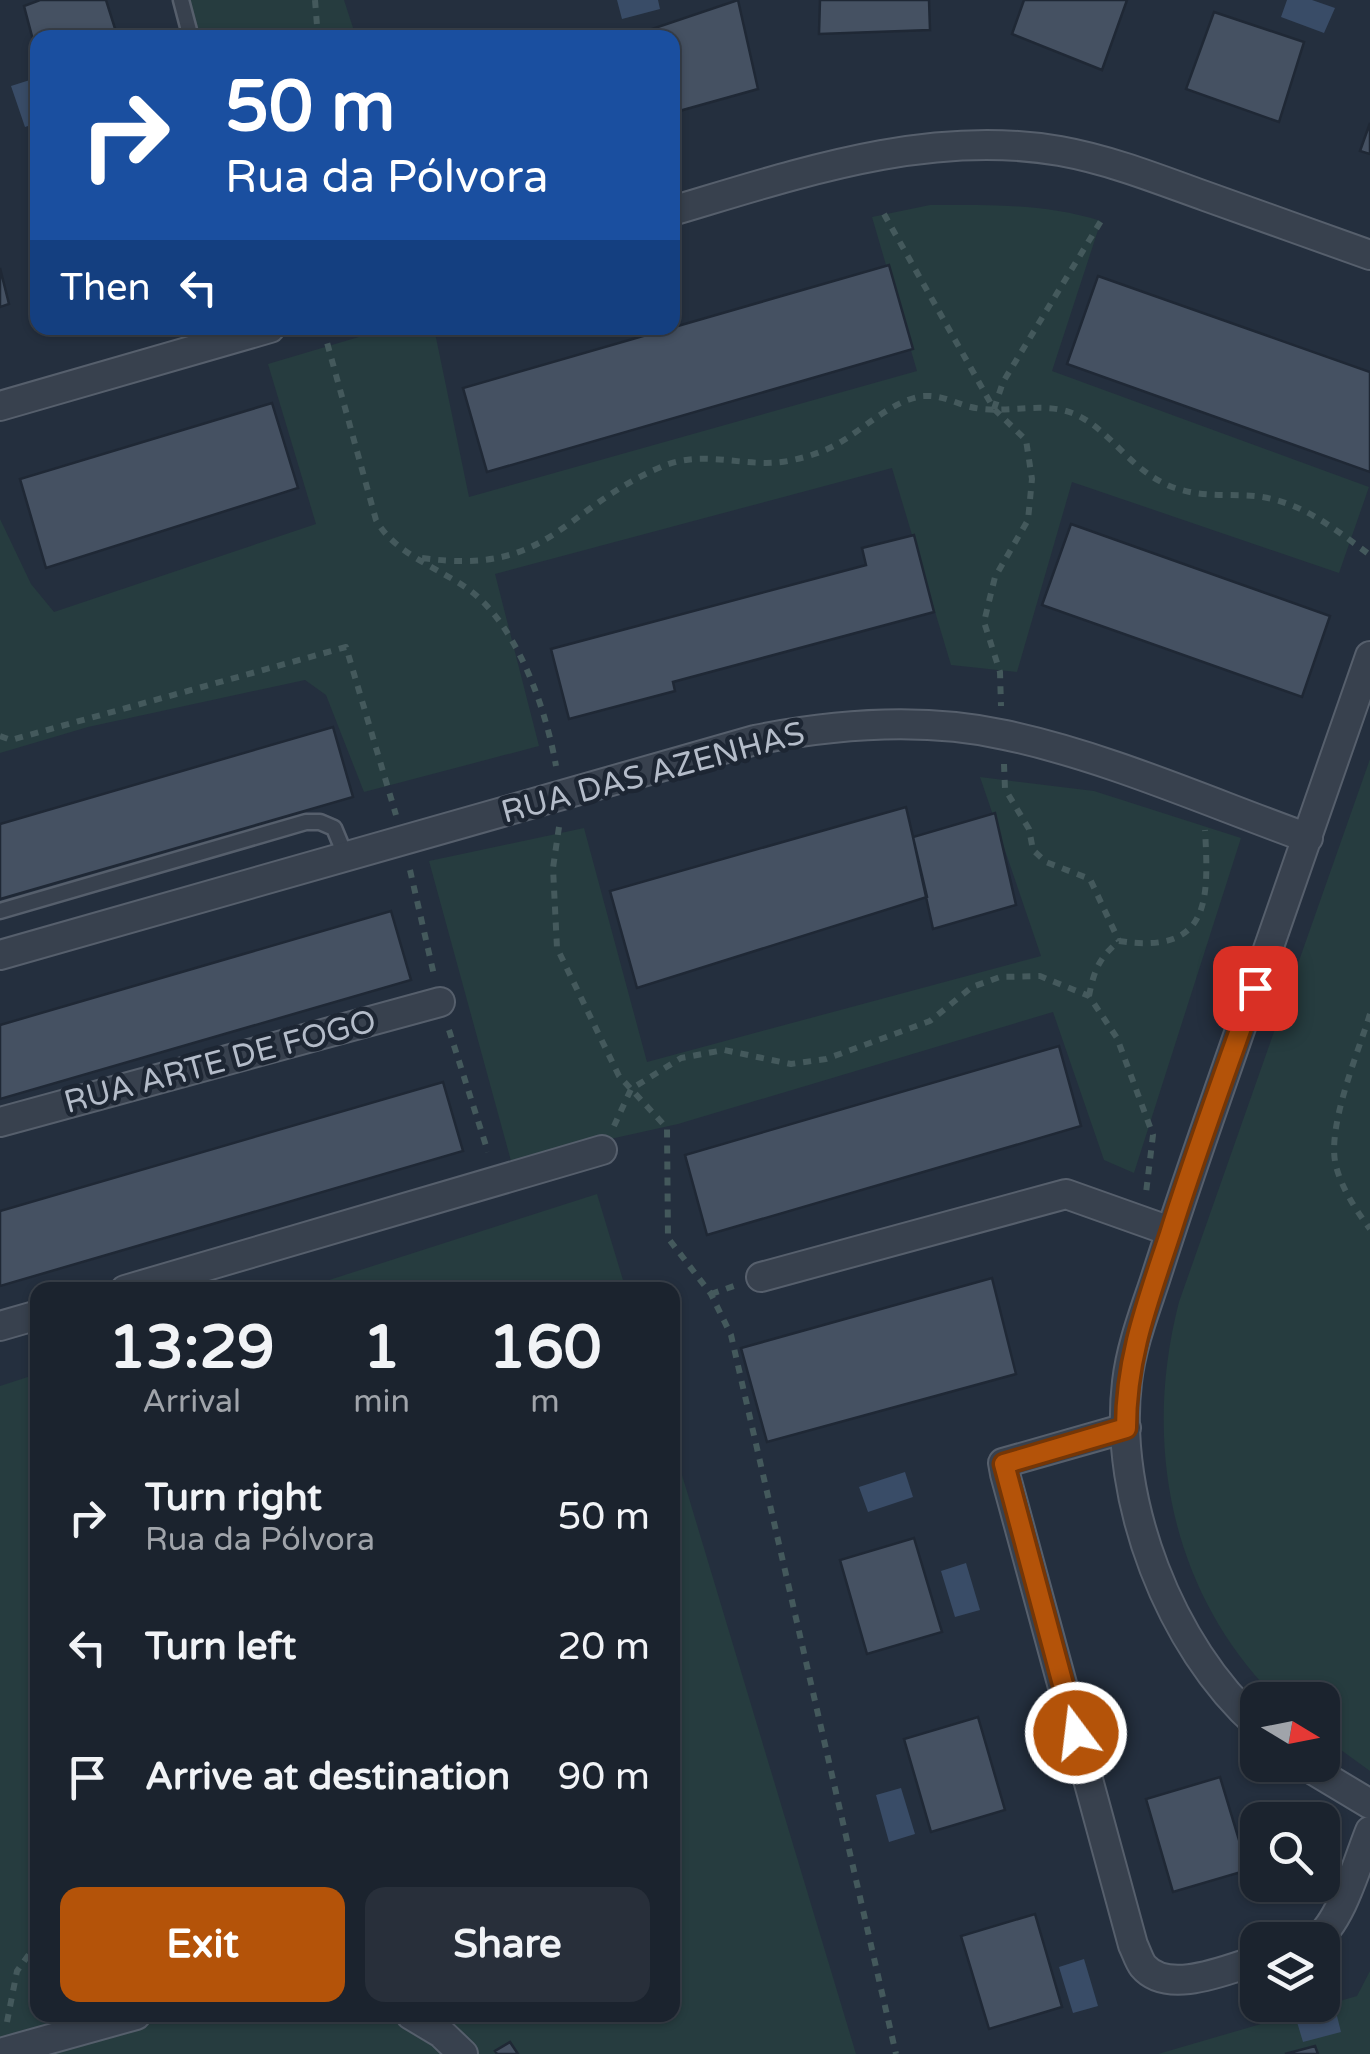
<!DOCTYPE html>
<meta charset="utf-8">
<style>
:root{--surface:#1b232e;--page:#282f3a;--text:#f1f3f6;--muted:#a0a4aa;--line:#39404a;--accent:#b45309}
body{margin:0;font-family:"Varela Round",sans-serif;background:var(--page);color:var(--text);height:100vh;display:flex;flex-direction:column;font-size:38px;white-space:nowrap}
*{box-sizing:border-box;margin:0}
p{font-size:32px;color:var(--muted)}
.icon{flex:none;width:55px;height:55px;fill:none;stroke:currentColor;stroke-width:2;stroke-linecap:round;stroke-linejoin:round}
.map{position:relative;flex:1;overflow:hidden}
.panel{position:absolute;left:30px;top:1282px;width:650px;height:740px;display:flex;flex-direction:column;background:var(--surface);border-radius:20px;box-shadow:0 2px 8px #0004,0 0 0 2px var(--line)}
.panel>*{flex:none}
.banner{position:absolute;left:30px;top:30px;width:650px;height:305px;border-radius:20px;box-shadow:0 2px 8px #0004,0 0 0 2px var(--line);background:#1a4fa0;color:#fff;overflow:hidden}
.needle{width:65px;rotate:100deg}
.buttons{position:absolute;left:1240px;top:1682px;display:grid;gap:20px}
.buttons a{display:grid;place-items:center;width:100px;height:100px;border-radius:20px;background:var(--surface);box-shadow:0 2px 8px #0004,0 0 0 2px var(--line);font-size:50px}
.pin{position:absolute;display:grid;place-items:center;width:85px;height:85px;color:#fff;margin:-42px;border-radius:20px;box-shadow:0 5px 15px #0006}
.me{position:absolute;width:110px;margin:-55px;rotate:345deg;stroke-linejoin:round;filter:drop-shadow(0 0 8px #0008)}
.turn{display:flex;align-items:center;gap:35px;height:210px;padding:0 30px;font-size:45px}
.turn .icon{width:130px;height:130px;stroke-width:2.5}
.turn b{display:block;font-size:70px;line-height:85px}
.then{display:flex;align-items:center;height:95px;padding:0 30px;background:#0003;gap:20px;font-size:38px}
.eta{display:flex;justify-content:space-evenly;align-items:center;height:170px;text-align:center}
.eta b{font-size:60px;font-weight:700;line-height:70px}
.cta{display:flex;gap:20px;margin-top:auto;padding:20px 30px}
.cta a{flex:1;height:115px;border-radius:20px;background:var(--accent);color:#fff;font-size:40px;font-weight:700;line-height:115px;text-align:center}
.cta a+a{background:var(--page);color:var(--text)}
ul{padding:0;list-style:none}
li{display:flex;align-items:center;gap:30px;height:130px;padding:0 30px}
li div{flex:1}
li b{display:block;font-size:38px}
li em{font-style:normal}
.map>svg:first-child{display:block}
.green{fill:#263c3f}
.water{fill:#394c67}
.building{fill:#455162;stroke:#1f2835;stroke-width:2.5}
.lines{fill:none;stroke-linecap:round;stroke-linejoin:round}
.service-casing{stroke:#565f6c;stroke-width:19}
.minor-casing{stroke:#565f6c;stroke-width:32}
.path{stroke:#44595c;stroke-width:6;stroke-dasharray:8 8;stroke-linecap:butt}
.service{stroke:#38414e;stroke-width:14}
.minor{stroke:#38414e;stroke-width:28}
.route-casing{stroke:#753606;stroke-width:25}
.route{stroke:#b45309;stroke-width:18}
.labels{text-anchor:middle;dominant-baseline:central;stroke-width:9;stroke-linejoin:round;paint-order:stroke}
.street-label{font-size:32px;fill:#b4bcc9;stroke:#1d2633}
</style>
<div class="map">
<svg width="1370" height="2054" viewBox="0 0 1370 2054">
<rect width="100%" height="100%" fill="#242f3e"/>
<!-- green -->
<path class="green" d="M188,0H344L356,37H198Z
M930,205C988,205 1044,203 1101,221L1052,371L1369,487L1339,573L1072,482L1017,672L951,665L892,468L495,574L539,746L364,792L326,695L305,680L88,727L0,753V519L31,584L54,612L316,524L268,364L389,328H434L469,497L917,371L872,217Z
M1370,759V1771L1323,1737L1322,1700H1278C1171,1594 1142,1445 1179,1302Z
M980,777L1094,791L1241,838L1134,1173L1104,1160L1053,1012L678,1124L511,1161L429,861L584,828L647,1062L1041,956Z
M597,1194L626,1290H298Z
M37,1374L38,2015H672L673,1445L856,2054H0V1386Z
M1370,1971V2054H1158L1357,1996Z"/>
<!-- water -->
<path class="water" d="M617,0H658L660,9L622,19Z
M1287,0H1312L1335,8L1324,33L1281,17Z
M33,79L37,93V123L25,127L11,86Z
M905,1472L913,1497L868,1512L859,1487Z
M966,1563L980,1610L955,1617L941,1571Z
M901,1788L915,1834L889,1842L876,1795Z
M1084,1959L1098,2006L1073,2013L1059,1967Z
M1336,2012L1341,2032L1303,2042L1297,2022Z"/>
<!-- building -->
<path class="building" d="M40,0H106L118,38H38V59L24,6Z
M738,0L758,89L672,113V38H638L637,34Z
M820,0H929L930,30L819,34Z
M1024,0H1127L1102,70L1012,34Z
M1214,12L1304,42L1279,122L1186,89Z
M1370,123V154L1360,151Z
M889,265L913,349L487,472L463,388Z
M0,268L9,304L0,307Z
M1098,276L1370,372V472L1067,364Z
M272,403L298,488L46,568L20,479Z
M1071,524L1330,616L1302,697L1042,605Z
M914,535L934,612L673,682L675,691L569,719L551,649L866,565L862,548Z
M333,727L353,797L0,899V824Z
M906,807L927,897L637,988L610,891Z
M995,813L1016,905L933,929L913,837Z
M391,911L411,980L0,1099V1025Z
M1059,1046L1081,1126L707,1235L685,1155Z
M443,1082L463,1151L0,1286V1211Z
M992,1278L1016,1374L767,1442L741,1348Z
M914,1538L942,1632L867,1654L840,1560Z
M978,1717L1005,1810L931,1832L904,1739Z
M1220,1777L1248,1870L1173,1892L1146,1799Z
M1035,1914L1062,2007L989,2029L961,1936Z
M510,2042L518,2054H497L495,2051Z
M1315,2046L1318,2054H1285Z"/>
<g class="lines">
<defs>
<path id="service" d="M181,0L191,38
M0,911L306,822H320L334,828L346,857"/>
<path id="minor" d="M672,211C797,174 928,128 1060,151C1110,160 1158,179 1205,196C1260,216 1315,235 1370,255
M0,406L270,328
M0,955L755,740C835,724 923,717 1005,735C1108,757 1208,802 1308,838
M0,1122L440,1002
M761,1277L1066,1194L1170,1231
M125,1290L602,1150
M0,1326L38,1315
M1126,1428L1003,1463L1005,1474L1133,1945C1136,1951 1139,1961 1143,1966C1168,1996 1228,1969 1258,1960
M1258,1725C1170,1647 1113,1499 1127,1382C1131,1347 1144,1313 1155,1280C1172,1227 1190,1174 1208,1122C1262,967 1317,812 1370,656
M1305,1765L1370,1804
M1315,1940C1341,1924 1358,1860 1370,1831
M411,2015L441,2033L463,2054
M0,2053L136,2015"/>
</defs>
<!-- service casing -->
<use href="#service" class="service-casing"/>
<!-- minor casing -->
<use href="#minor" class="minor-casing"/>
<!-- path -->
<path class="path" d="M315,0L318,38
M884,214L994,409L1026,440L1032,479L1028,520L995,577L984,622L1000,672L1001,706
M323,328L376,520C395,554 437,567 468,589C517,624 546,709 556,766
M994,409L1003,382L1101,221
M422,558C551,576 560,510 661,467C703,448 745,469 788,461C808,457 827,451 844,440C868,425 894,400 923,396C940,395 951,401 967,406C1003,417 1044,398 1079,416C1114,434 1132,473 1175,488C1210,500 1240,491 1272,499C1310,508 1340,533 1370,555
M0,736L11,740L346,647L396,815
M1004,764L1005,789L1029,829L1033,850L1046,862L1090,879L1119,941
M559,827L553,868L557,948L619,1076L667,1128L668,1238L711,1294L731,1335L896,2054
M410,870L434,975
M1089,996C1094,970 1099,958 1119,941C1210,955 1209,901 1205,830
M1370,1014C1358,1053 1326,1128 1336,1166C1342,1189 1356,1210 1370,1229
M449,1030L488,1152
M614,1126L631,1089L681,1058L724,1050L791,1064L826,1059L930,1021L972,987L1000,977L1040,976L1089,996L1117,1038L1153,1135L1146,1193
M711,1294L734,1286
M7,2022L17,1971L38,1942"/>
<!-- service -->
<use href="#service" class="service"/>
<!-- minor -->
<use href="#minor" class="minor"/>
</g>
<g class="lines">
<defs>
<path id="route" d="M1076,1733L1004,1464L1126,1428C1126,1357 1148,1301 1170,1234C1196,1151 1226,1070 1255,988"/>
</defs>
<!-- route casing -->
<use href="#route" class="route-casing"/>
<!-- route -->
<use href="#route" class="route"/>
</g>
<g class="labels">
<!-- street labels -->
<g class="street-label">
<text transform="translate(653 773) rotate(-15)">RUA DAS AZENHAS</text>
<text transform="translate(220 1062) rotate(-15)">RUA ARTE DE FOGO</text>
</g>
</g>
</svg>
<div class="buttons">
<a><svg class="needle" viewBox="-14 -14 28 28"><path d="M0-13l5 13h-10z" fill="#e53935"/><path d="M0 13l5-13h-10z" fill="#a0a4aa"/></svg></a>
<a><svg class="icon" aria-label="search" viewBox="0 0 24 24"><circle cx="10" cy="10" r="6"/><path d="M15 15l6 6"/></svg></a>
<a><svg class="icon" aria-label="layers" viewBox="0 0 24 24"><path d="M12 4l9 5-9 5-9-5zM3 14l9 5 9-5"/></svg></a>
</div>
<div class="pin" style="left:1255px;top:988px;background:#d93025"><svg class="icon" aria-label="arrive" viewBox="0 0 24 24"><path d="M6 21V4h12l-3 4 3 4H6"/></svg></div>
<svg class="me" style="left:1076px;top:1733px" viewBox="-20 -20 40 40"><circle r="17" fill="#b45309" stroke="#fff" stroke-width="3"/><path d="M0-11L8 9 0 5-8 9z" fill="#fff"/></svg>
<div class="banner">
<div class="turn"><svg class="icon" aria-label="right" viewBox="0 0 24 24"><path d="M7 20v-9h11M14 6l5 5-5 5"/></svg><div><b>50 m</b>Rua da Pólvora</div></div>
<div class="then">Then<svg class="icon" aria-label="left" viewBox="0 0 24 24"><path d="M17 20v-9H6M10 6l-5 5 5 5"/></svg></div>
</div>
<section class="panel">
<div class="eta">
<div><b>13:29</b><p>Arrival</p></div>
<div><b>1</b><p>min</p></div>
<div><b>160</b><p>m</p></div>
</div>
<ul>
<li><svg class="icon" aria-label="right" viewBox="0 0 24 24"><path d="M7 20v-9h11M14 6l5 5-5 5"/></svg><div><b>Turn right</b><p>Rua da Pólvora</p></div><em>50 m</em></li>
<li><svg class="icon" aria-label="left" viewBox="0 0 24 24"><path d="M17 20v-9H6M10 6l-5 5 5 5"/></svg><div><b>Turn left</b></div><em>20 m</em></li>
<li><svg class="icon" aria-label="arrive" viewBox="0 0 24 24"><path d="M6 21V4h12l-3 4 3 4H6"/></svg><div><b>Arrive at destination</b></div><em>90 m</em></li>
</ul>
<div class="cta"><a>Exit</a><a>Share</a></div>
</section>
</div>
